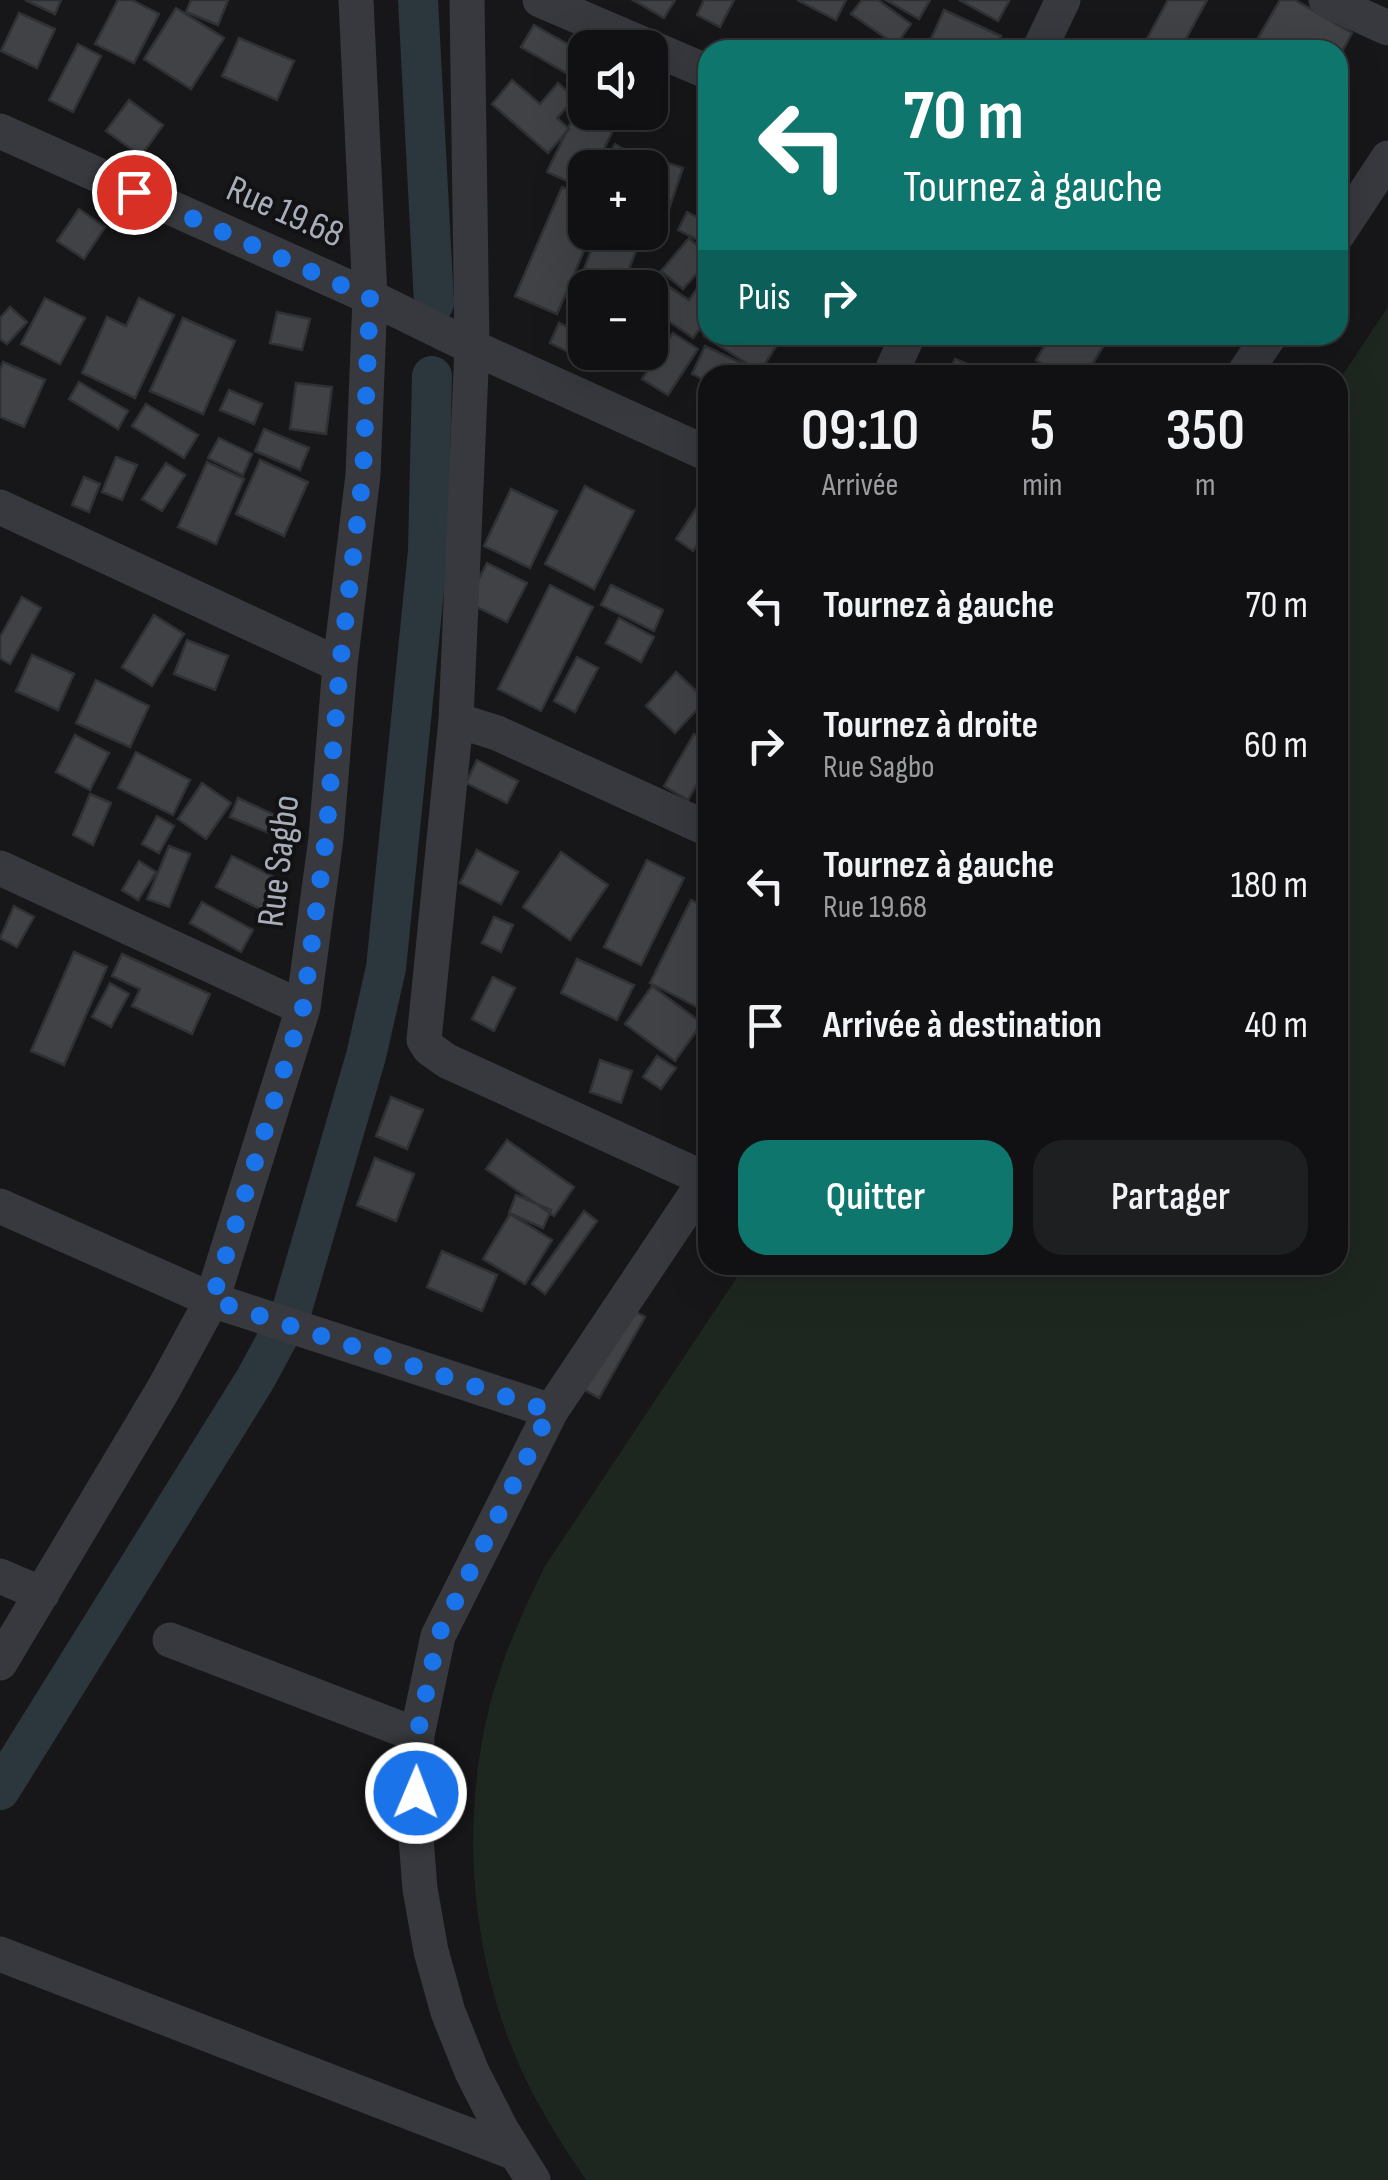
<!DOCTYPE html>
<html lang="fr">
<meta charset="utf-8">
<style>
:root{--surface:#111113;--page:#1e1f21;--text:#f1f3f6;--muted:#9c9da0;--line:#303133;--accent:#0f766e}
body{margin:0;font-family:"Sofia Sans Condensed",sans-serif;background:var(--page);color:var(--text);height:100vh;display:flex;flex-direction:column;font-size:38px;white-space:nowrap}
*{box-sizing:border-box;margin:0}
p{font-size:32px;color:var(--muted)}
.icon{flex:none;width:55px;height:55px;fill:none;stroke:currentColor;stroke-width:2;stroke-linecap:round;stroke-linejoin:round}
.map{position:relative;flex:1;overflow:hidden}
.details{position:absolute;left:698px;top:365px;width:650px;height:910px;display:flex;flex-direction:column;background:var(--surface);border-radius:30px;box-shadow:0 10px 40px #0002,0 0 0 2px var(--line)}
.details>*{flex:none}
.banner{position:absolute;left:698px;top:40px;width:650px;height:305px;border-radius:30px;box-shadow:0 10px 40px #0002,0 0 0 2px var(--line);background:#0f766e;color:#fff;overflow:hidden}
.fabs{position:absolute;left:568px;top:30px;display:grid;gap:20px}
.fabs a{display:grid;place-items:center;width:100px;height:100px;border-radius:20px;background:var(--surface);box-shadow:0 10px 40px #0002,0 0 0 2px var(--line);font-size:50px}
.pin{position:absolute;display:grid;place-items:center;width:85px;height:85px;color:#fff;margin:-42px;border:5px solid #fff;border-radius:50%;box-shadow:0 2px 10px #0007}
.me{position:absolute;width:110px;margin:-55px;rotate:1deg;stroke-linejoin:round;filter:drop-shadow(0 0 8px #0008)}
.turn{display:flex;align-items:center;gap:35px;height:210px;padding:0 40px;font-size:45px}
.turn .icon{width:130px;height:130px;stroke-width:2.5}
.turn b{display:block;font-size:70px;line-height:85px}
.then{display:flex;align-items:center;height:95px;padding:0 40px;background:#0003;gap:20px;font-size:38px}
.eta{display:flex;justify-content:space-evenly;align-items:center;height:170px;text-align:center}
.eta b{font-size:60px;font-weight:600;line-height:70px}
.cta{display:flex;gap:20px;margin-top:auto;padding:20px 40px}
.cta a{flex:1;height:115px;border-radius:30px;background:var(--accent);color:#fff;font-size:40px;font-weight:600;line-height:115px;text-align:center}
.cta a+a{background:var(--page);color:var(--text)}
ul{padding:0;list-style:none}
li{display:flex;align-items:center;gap:30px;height:140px;padding:0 40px}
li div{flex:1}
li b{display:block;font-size:38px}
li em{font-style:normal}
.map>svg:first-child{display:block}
.green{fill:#1e271f}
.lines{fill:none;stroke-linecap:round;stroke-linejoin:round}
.canal{stroke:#2c363d;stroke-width:40}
.building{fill:#414246;stroke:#303135;stroke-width:2.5}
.minor{stroke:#37393e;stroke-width:35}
.route{stroke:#1a73e8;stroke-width:18;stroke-dasharray:0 32.4}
.labels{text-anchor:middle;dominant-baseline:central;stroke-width:8;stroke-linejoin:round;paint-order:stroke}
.street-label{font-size:38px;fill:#a8aeb9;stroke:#121214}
</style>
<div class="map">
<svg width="1388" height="2180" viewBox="0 0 1388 2180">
<rect width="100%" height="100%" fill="#171719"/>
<!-- green -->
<path class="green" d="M1388,307V2180H586C564,2148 544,2116 527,2082C467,1958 456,1802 500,1671C512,1635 528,1601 545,1566L745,1265H1338V382Z"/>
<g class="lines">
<!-- canal -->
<path class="canal" d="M418,0L434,303
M0,1790L256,1378L291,1313L366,1056L386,968L428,551L432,376"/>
</g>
<!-- building -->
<path class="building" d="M25,0H61L55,14Z
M118,0H132L159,14L134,63L95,44Z
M191,0H228L218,25L186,12Z
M633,0H675L664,18Z
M704,0H734L720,27L697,15Z
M797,0H846L836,20Z
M862,0H878L911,24L896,45L851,14Z
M886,0H930L919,19Z
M959,0H1007L1009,1L998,21Z
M1168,0H1207L1180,50H1141Z
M1280,0H1295L1352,33L1338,59V50H1251Z
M176,8L224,38L191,89L144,59Z
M944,10L1001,36L995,50H926Z
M19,13L55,29L37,68L1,51Z
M534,25L585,54V78L582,82L521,47Z
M239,38L294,61L277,100L222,76Z
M78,44L101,56L73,112L49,100Z
M512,80L540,104L558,83L575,98L557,118L569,129L548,153L492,104Z
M129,100L163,125L141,156L106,131Z
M576,112L613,130L595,168H585V189L547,172Z
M615,144L632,154L625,168H602Z
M638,153L683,168L666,218L650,213V168H633Z
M562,187L585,196V232H592L557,314L515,296Z
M79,209L105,227L84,259L57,241Z
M687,212L708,223V245L678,230Z
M598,232H643L622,288H585V315L569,309Z
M689,238L708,255V261L683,289L661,271Z
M703,280L708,283V318L693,338L650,308L665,284L689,300Z
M45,298L85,318L60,364L21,344Z
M139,298L174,315L135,398L82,373L107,317L126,326Z
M10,307L27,322L7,344L0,339V318Z
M277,312L310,319L302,350L270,343Z
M183,318L235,341L203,414L150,391Z
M559,323L585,335V352H603L597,366L550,343Z
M708,330V335H783L760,372L704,336Z
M673,333L698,349L668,395L642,379Z
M1051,335H1110L1086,375H1060L1036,360Z
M705,346L765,374V375H708V382L692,374Z
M955,359L993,375H948Z
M3,362L45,380L24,427L0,417V370Z
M79,382L128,411L118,429L69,399Z
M296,383L332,387L326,434L290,429Z
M229,390L262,404L254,424L220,410Z
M146,404L198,435L184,458L132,426Z
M264,429L309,448L300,470L255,451Z
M219,438L252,454L243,475L208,458Z
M116,457L137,465L122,500L102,492Z
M260,460L308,482L284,536L236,514Z
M207,462L244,479L216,544L178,527Z
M166,463L185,475L162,511L142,499Z
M84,477L100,484L89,512L72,505Z
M585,486L634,511L594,589L545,564Z
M511,489L557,511L530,568L484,546Z
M703,498L708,501V529L693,551L676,539Z
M487,563L527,583L507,622L467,602Z
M550,585L593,607L541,711L498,689Z
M611,585L663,610L654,631L601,605Z
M22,597L41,608L10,664L0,658V637Z
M154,615L184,634L152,686L122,667Z
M619,618L654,637L641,662L606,643Z
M187,640L228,656L215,690L174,674Z
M32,655L74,674L58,710L16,691Z
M577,657L598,668L575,712L554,701Z
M676,672L706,700L675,733L646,706Z
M96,680L149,706L130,747L76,723Z
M694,734L708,742V764L688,800L664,786Z
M75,735L109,753L90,790L56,772Z
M136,752L190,780L173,815L118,788Z
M477,760L518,781L507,803L466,783Z
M202,783L231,803L206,839L178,819Z
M90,794L111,803L93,845L73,835Z
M238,798L277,816L269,833L230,817Z
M157,816L174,826L159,853L142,844Z
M169,846L190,854L169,907L147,899Z
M477,850L518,872L501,904L460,883Z
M561,852L608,885L570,940L523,907Z
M232,856L280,880L264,911L216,887Z
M647,860L684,878L641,965L604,947Z
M139,861L156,872L138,900L122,890Z
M691,900L708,908V1005L705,1011L650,983Z
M202,902L253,930L241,952L190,923Z
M14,906L34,917L17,947L0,938Z
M494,917L513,925L501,952L482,943Z
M74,952L107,967L64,1065L31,1051Z
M122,954L210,994L192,1034L132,1006L140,989L112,976Z
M577,959L634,985L617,1020L561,993Z
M493,977L515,988L494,1031L472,1019Z
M110,983L129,994L111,1027L92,1017Z
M652,986L702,1023L675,1061L625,1024Z
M657,1056L676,1068L661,1089L643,1077Z
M600,1060L632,1071L621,1103L590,1092Z
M391,1097L423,1110L407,1149L376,1136Z
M507,1140L574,1187L554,1216L486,1169Z
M375,1158L414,1174L396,1221L357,1205Z
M516,1195L551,1210L543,1228L509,1213Z
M584,1211L597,1221L545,1294L532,1284Z
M510,1214L552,1240L525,1284L483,1259Z
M442,1251L497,1275L482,1311L427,1287Z
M609,1297L645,1317L599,1398L564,1378Z"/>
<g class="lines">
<!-- minor -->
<path class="minor" d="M467,0L472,347L456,720L497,733L708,829
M540,0L708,72
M1326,0L1388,28
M1039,50L1063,0
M0,131L370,297L472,347L708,454
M1338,234L1388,158
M890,375L908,335
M1243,375L1270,335
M0,507L340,665
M456,720L424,1040L430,1049L447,1061L705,1179
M0,868L303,1008
M0,1206L212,1300L551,1411
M0,1576L42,1594
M170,1640L417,1735
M0,1663L163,1390L212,1300L303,1008L326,838L340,665L363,475L370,297L356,0
M0,1954L515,2153
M533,2180L501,2129L472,2072L448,2012L431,1951L420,1889L415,1825L417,1735L438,1636L551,1411L708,1176"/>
</g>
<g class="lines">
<!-- route -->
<path class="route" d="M134,192L370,298L363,475L340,665L326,838L303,1008L212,1300L550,1411L438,1636L417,1736L416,1793"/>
</g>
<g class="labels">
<!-- street labels -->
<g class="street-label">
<text transform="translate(285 212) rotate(24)">Rue 19.68</text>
<text transform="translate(279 861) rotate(-83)">Rue Sagbo</text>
</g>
</g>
</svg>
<div class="fabs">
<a><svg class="icon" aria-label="sound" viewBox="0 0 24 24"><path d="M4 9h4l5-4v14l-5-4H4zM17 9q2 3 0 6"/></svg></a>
<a>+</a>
<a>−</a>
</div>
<div class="pin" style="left:134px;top:192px;background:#d93025"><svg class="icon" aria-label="arrive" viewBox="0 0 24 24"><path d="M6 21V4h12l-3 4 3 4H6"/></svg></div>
<svg class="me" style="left:416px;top:1793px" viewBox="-20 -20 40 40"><circle r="17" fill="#1a73e8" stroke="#fff" stroke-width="3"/><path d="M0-11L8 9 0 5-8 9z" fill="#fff"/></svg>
<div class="banner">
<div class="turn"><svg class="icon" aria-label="left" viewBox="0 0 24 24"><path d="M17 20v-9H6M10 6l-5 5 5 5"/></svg><div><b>70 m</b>Tournez à gauche</div></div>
<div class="then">Puis<svg class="icon" aria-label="right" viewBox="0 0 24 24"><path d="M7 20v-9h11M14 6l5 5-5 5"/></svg></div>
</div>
<section class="details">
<div class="eta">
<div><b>09:10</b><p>Arrivée</p></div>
<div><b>5</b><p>min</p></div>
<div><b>350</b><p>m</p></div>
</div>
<ul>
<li><svg class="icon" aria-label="left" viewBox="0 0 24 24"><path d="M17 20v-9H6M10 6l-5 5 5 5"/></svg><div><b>Tournez à gauche</b></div><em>70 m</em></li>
<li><svg class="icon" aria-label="right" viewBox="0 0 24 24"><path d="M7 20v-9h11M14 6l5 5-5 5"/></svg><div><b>Tournez à droite</b><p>Rue Sagbo</p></div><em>60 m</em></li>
<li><svg class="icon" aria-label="left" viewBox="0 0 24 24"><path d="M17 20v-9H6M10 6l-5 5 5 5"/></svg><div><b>Tournez à gauche</b><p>Rue 19.68</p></div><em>180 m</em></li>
<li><svg class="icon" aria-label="arrive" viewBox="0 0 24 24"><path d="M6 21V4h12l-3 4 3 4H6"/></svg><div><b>Arrivée à destination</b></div><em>40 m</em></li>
</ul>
<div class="cta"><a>Quitter</a><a>Partager</a></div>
</section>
</div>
